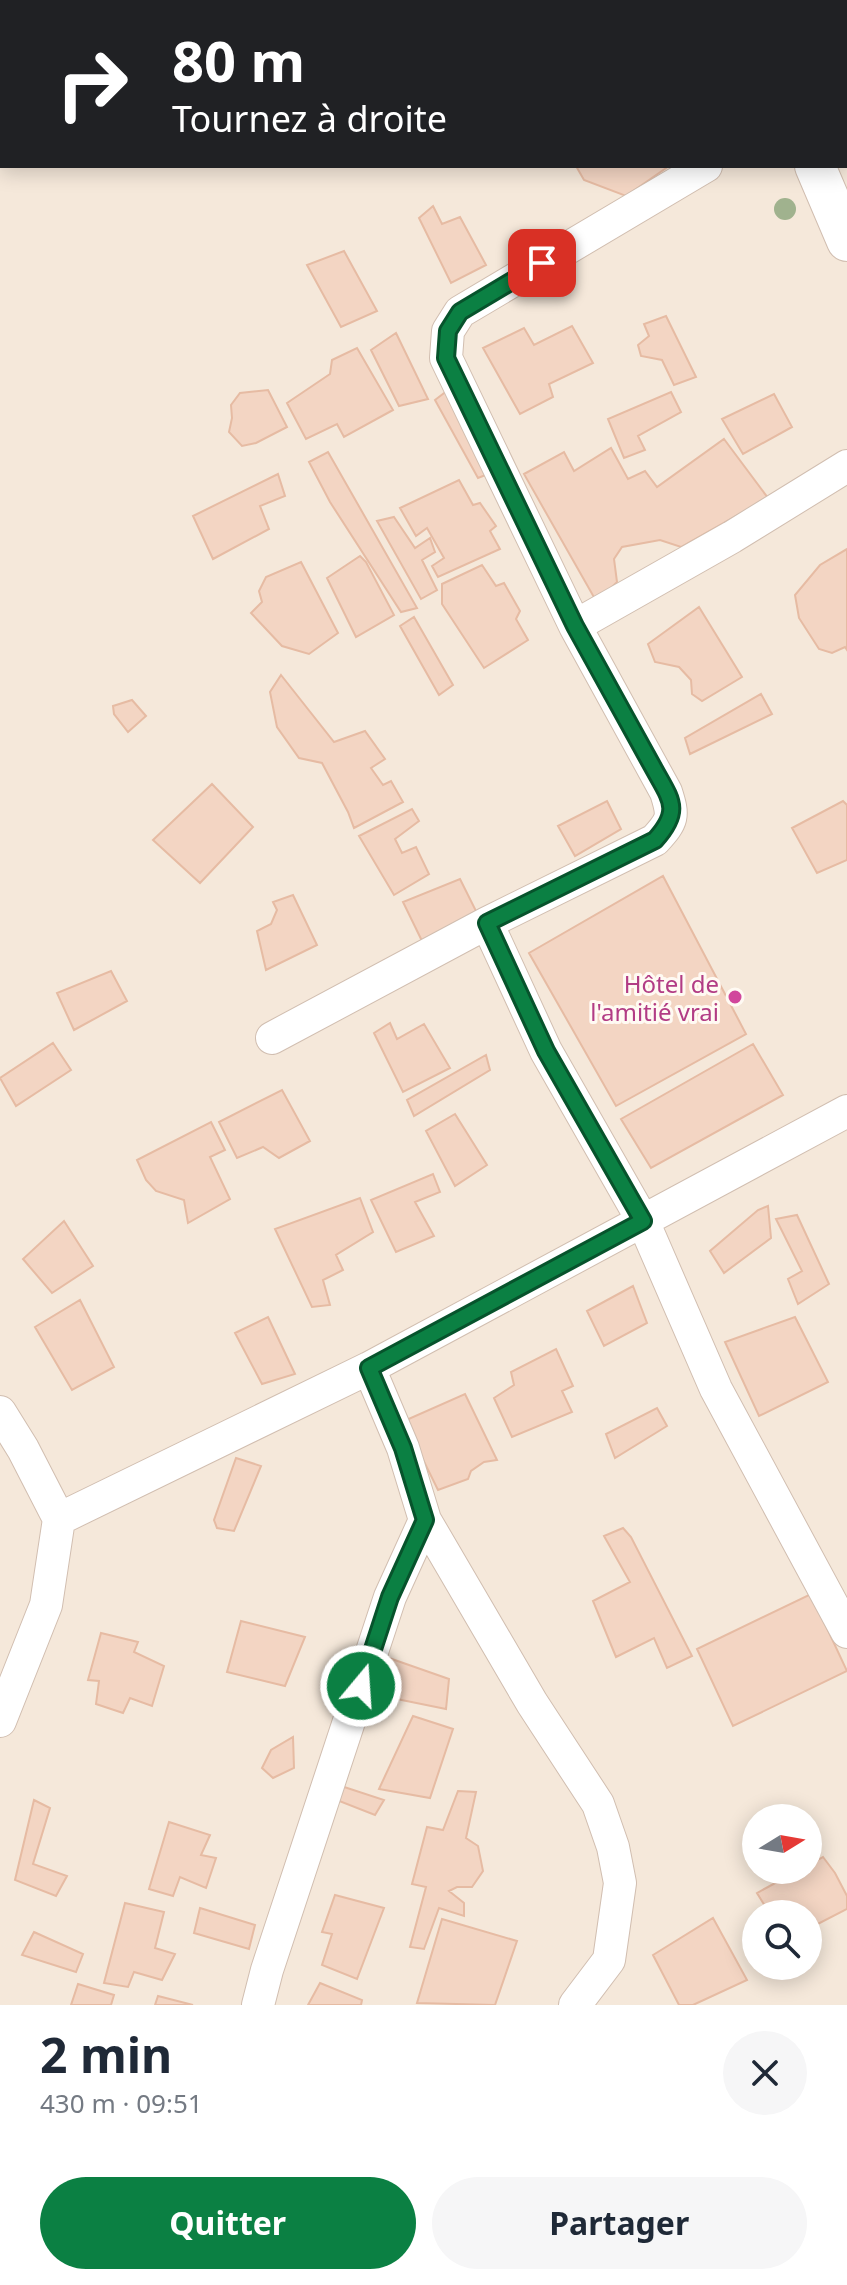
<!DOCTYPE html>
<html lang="fr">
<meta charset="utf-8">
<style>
:root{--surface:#fff;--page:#f6f6f7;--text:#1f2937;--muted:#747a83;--accent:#0b8043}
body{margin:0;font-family:"Noto Sans",sans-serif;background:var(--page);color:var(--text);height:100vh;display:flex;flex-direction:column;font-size:30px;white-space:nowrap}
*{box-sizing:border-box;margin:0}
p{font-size:26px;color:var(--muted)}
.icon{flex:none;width:44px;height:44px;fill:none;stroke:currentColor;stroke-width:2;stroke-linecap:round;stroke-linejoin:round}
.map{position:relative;height:2005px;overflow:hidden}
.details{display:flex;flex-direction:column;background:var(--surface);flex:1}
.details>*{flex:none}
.top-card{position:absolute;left:0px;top:0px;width:848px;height:168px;box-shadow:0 4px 20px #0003;background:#202124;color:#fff;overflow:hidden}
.needle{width:52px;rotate:79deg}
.fabs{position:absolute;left:742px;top:1804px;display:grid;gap:16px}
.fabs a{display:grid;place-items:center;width:80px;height:80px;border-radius:50%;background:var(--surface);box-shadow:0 4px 20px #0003;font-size:40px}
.pin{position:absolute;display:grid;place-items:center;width:68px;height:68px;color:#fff;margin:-34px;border-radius:16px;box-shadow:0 4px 12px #0006}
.me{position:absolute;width:88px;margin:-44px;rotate:18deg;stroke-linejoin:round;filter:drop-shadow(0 0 6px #0008)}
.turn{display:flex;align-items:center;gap:28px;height:168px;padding:0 40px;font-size:36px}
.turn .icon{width:104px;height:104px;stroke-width:2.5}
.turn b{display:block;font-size:56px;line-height:68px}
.round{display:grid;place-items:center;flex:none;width:84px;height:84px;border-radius:42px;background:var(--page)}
.headline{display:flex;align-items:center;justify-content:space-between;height:136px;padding:0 40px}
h1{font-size:48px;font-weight:700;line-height:60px}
.button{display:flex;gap:16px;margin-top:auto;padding:16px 40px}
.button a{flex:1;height:92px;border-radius:48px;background:var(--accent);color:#fff;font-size:32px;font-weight:700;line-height:92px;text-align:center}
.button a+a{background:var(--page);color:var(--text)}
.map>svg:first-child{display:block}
.residential{fill:#f5e8da;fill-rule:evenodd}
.building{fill:#f3d5c3;stroke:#e6bba3;stroke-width:2}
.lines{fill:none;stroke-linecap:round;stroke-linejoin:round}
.minor-casing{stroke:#d1beb0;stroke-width:34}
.tertiary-casing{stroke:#d1beb0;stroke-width:42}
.minor{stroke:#fff;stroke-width:32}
.tertiary{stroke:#fff;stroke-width:40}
.tree{fill:#a0b28e}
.route-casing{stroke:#07532c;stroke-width:20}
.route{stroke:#0b8043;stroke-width:14}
.hotel-dot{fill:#d1479c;stroke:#fffaf3;stroke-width:3}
.labels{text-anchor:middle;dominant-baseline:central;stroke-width:6;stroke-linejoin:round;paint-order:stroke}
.hotel-label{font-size:24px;fill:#b23c85;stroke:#fffaf3;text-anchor:end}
</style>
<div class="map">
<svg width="847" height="2005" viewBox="0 0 847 2005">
<rect width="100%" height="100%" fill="#fdf6ec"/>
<!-- residential -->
<path class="residential" d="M0,0H847V2005H0ZM2,2H846V166H2ZM756,1818H808V1870H756ZM756,1914H808V1966H756Z"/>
<!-- building -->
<path class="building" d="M576,166H669L626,196L584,180Z
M433,206L442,224L460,217L486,265L451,283L419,218Z
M344,251L377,311L341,327L307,265Z
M666,316L696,377L674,385L662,360L641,356L638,345L649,336L644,324Z
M572,326L593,363L549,384L553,397L520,414L483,348L524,328L534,345Z
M396,333L428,399L399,406L371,350Z
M357,348L393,410L344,437L337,424L306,439L287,403L330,374L332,360Z
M452,387L496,471L478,478L435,400Z
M268,390L287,427L256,443L242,446L229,432L232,418L231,405L240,393Z
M671,392L681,412L638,436L645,450L624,458L608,419Z
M774,394L792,427L743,454L722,419Z
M724,439L768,498L681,547L660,540L622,547L614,559L617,582L604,595L595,599L524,474L564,452L574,471L611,448L628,479L645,471L657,487Z
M328,452L417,608L401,612L330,502L309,462Z
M278,474L285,496L260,506L269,529L213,559L193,516Z
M459,480L473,505L480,503L496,526L490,531L500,549L438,577L432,566L444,558L427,528L416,536L400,508Z
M394,517L415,548L430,538L435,552L422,560L437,590L421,599L377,521Z
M847,549V650L845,647L832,653L819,649L799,618L795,595L820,565Z
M360,556L366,562L394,615L356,637L327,578Z
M301,562L338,633L309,654L282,646L251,613L262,602L259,591L266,577Z
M482,565L496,586L504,583L520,611L516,619L528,640L484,668L442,604V584Z
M699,607L742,677L702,701L692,694L691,680L679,667L655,662L648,644Z
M414,617L453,685L439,695L400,626Z
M281,675L334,742L365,731L385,759L371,768L383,785L391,781L403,802L354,828L348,812L322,763L299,758L277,727L270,692Z
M761,694L772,714L690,754L685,738Z
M132,700L146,716L128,732L114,714L113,706Z
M212,784L253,827L200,883L153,840Z
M607,801L621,829L575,856L558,826Z
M843,801L847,805V860L817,873L792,828Z
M412,809L419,821L395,839L402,853L416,847L429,874L394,895L359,836Z
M663,876L746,1034L616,1106L529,953Z
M460,879L477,913L423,943L403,902Z
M293,895L317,945L266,970L257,931L271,924L277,910L273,902Z
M111,971L127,1001L74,1030L57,993Z
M390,1023L397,1039L424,1024L450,1068L403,1092L374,1033Z
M53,1043L71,1070L16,1106L0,1078Z
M753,1044L783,1095L651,1168L621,1119Z
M486,1055L490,1070L414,1116L407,1100Z
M282,1090L310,1141L279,1158L263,1147L237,1158L219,1122Z
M455,1114L487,1165L455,1186L426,1131Z
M211,1122L225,1150L210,1157L230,1199L188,1223L184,1200L156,1191L146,1180L137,1160Z
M433,1174L440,1192L415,1202L434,1236L396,1252L371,1200Z
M360,1198L373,1232L336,1255L343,1270L323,1280L330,1305L312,1307L275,1229Z
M768,1206L771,1238L724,1273L710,1251L758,1210Z
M797,1215L829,1284L798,1304L788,1279L802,1271L776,1219Z
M64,1221L93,1266L52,1293L23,1259Z
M633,1286L647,1323L604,1346L587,1311Z
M80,1300L114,1367L72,1390L35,1327Z
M268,1317L295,1374L262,1384L235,1333Z
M795,1317L828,1382L759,1416L725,1342Z
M556,1349L573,1386L562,1391L572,1412L512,1437L494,1398L514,1385L511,1372Z
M465,1394L497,1460L484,1462L471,1471L468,1479L438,1490L404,1421Z
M657,1408L667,1426L615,1458L606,1434Z
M236,1458L261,1466L234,1531L217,1528L214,1520Z
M623,1528L631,1537L692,1656L667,1668L654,1638L616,1657L593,1601L630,1582L604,1536Z
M811,1594L847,1671L733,1726L697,1649Z
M241,1621L305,1637L285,1686L227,1672Z
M101,1633L138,1642L134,1652L164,1666L152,1706L130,1698L123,1713L96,1704L99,1681L88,1680Z
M389,1658L449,1679L446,1709L377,1695Z
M413,1716L453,1729L430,1798L379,1789Z
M293,1737L294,1768L273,1778L262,1768L271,1750Z
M335,1784L384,1800L375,1815L329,1797Z
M458,1791L476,1792L466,1838L478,1846L483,1871L472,1887H457L449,1891L464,1903V1916L439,1908L424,1949L410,1947L426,1887L412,1884L427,1827L443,1830Z
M34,1800L50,1808L33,1864L67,1876L56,1896L15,1880Z
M169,1822L210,1835L201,1855L216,1858L206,1888L180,1877L173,1896L149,1889Z
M823,1857L835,1873L847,1896V1909L808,1929V1914H770L757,1893L799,1870H808V1865Z
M335,1895L384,1908L357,1979L322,1965L332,1934L322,1932Z
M125,1903L164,1912L155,1948L175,1954L162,1980L134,1972L128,1987L104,1983Z
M200,1908L255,1925L249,1949L194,1933Z
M713,1918L747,1980L693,2005H679L653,1955Z
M442,1919L517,1941L495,2005L417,2003Z
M34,1932L83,1954L76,1972L22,1955Z
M320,1983L362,2000L361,2005H308Z
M78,1984L114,1995L111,2005H71Z
M158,1996L193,2005H155Z"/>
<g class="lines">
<defs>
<path id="minor" d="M846,145L847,144
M847,466L732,537L575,626L666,792C674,817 673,820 655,840L487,923L546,1051L643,1221L716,1389L847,1632
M575,626L446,358L448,331L460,312L706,166
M272,1038L487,923
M0,1412L23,1449L59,1519
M425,1520L532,1703L598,1804L613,1847L620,1883L609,1960L575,2005
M0,1721L46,1605L59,1519L369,1368L847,1111
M258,2005L267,1970L390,1597L425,1520L403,1448L369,1368"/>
<path id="tertiary" d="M772,0V2
M815,166L847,241"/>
</defs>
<!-- minor casing -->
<use href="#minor" class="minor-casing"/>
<!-- tertiary casing -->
<use href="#tertiary" class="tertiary-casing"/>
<!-- minor -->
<use href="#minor" class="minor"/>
<!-- tertiary -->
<use href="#tertiary" class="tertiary"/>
</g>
<!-- trees -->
<circle class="tree" cx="785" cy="209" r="11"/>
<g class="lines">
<defs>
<path id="route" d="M361,1686L390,1597L425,1520L403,1448L369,1368L643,1221L546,1051L487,923L655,840C682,810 671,800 654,769L575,626L446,358L448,331L460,312L542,263"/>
</defs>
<!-- route casing -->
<use href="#route" class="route-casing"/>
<!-- route -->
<use href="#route" class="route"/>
</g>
<!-- markers -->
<circle class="hotel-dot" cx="735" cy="997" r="8"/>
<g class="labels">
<!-- hotel labels -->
<g class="hotel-label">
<text x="719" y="983">Hôtel de<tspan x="719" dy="28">l'amitié vrai</tspan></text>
</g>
</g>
</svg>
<div class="fabs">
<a><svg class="needle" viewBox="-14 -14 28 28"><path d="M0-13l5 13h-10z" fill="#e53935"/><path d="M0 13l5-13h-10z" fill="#747a83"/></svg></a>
<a><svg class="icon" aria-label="search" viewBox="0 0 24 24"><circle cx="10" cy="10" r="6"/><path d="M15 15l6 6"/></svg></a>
</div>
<div class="pin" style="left:542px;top:263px;background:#d93025"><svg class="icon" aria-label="arrive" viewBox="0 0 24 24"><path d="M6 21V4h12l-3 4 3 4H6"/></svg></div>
<svg class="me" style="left:361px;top:1686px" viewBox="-20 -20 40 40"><circle r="17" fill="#0b8043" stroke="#fff" stroke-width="3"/><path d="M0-11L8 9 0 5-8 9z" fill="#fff"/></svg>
<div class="top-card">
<div class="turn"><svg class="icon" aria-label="right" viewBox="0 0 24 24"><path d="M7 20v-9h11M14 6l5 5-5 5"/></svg><div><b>80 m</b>Tournez à droite</div></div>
</div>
</div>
<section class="details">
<div class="headline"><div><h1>2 min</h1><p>430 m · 09:51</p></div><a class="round"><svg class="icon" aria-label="close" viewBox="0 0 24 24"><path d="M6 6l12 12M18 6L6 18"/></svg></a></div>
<div class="button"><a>Quitter</a><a>Partager</a></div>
</section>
